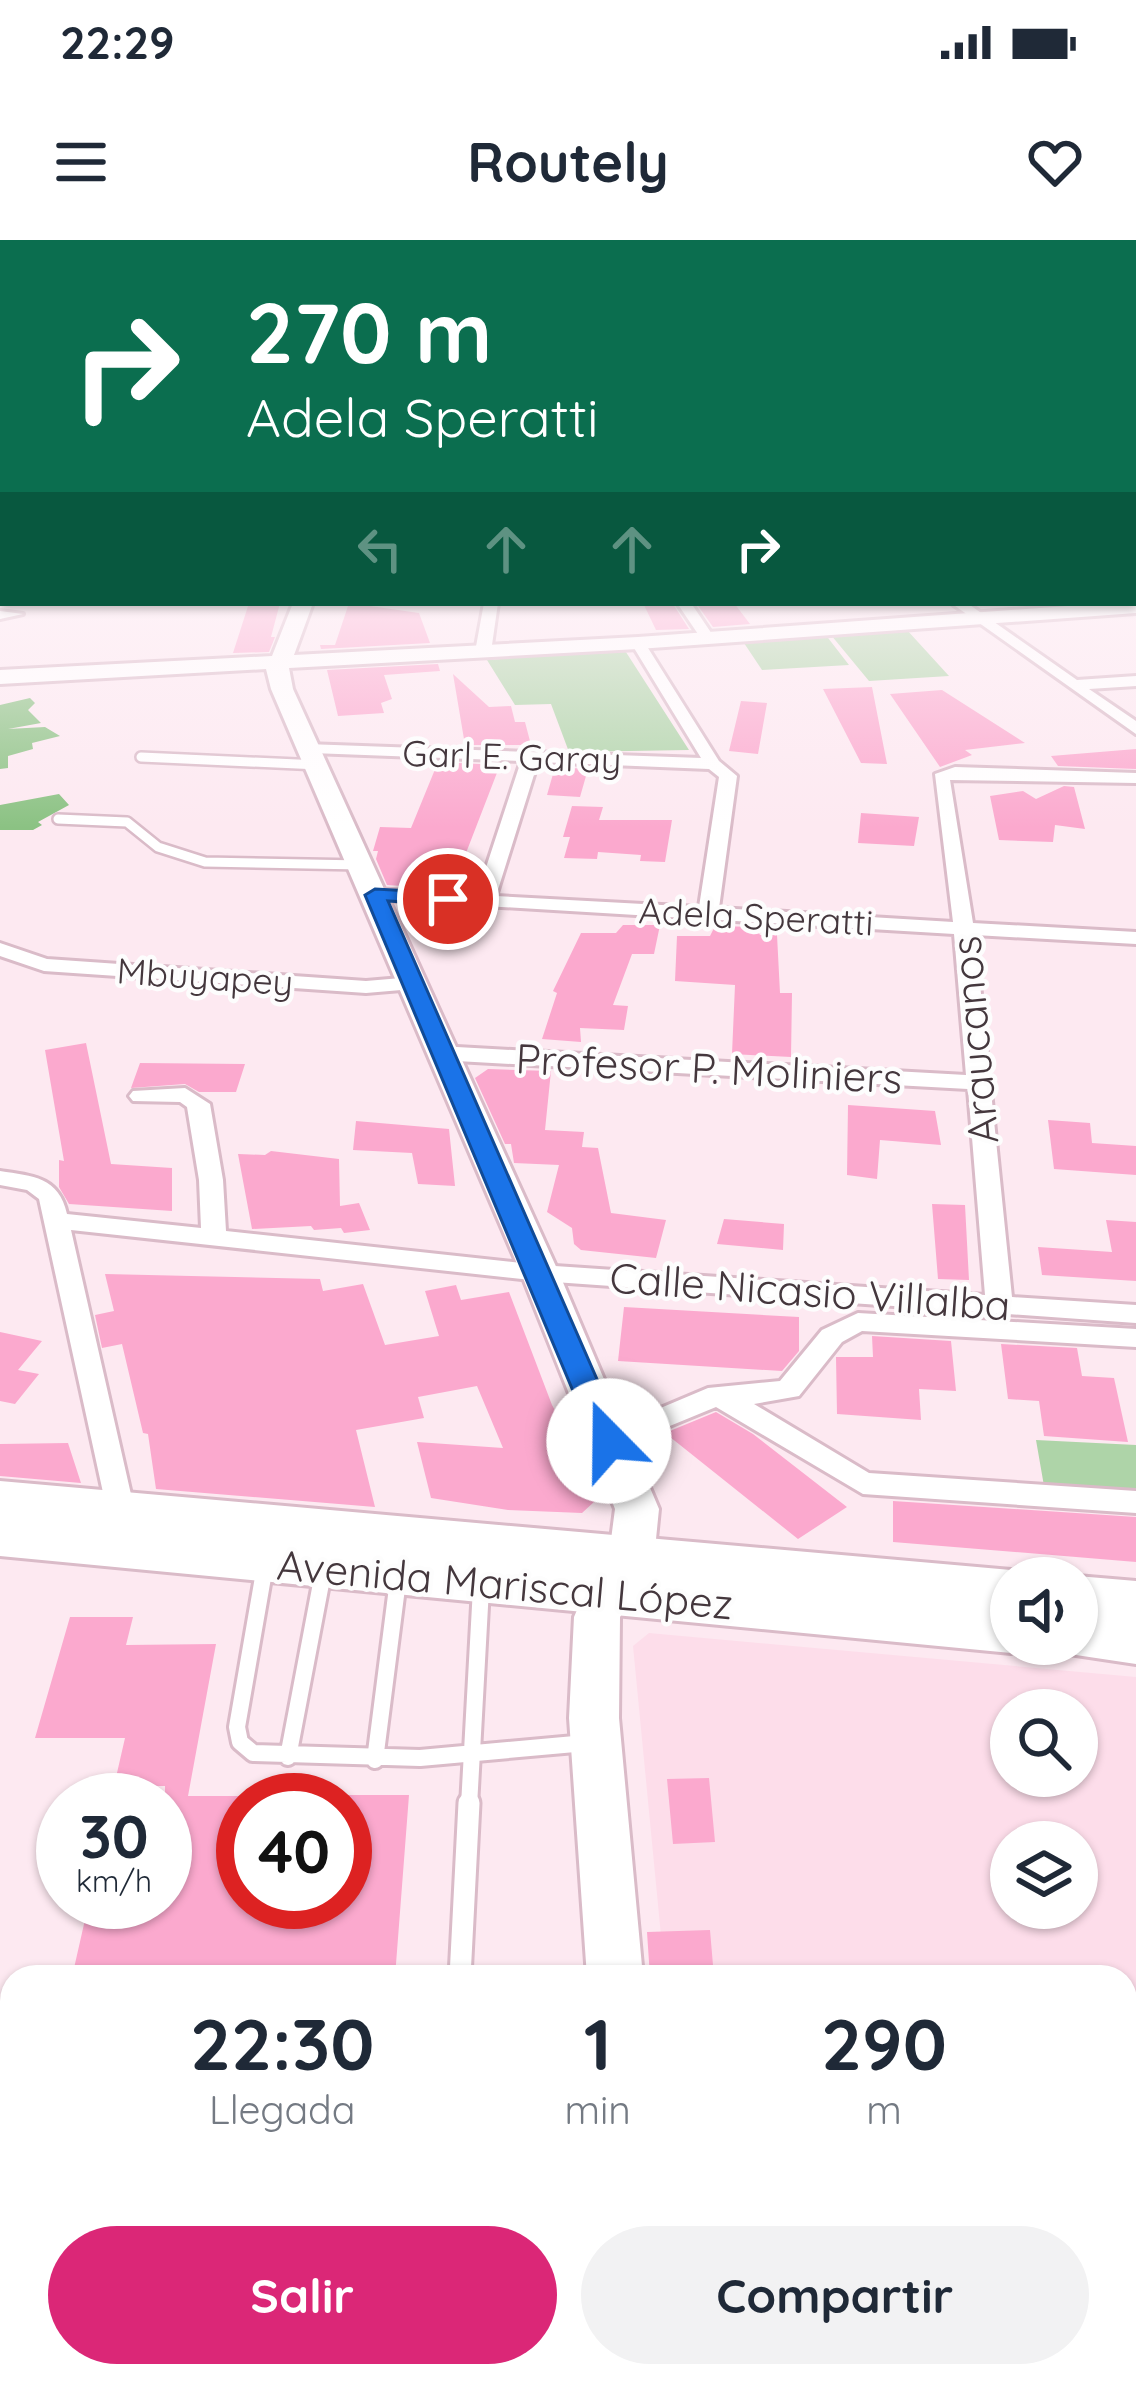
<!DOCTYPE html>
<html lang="es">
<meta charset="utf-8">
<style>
:root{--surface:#fff;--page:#f2f2f3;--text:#1f2937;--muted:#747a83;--accent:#db2777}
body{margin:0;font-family:Quicksand,sans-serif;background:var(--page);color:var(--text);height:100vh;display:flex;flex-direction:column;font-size:45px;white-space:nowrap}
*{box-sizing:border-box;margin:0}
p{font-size:39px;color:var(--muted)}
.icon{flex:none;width:66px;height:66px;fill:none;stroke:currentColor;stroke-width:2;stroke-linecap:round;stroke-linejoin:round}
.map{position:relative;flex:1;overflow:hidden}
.details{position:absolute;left:0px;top:1725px;width:1137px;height:423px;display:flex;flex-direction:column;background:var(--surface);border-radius:36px 36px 0 0;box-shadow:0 3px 9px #0004}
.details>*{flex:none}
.hud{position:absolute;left:0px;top:0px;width:1137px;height:366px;box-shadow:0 3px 9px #0004;background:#0b6e4f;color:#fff;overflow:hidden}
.tools{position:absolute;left:990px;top:1317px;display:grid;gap:24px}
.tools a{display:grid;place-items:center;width:108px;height:108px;border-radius:50%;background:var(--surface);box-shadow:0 3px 9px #0004;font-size:60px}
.speed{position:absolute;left:36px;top:1533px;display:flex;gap:24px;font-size:60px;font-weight:700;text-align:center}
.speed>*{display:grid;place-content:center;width:156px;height:156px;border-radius:50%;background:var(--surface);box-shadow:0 3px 9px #0004;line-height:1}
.speed small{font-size:30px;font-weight:400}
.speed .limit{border:18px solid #d22;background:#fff;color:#111}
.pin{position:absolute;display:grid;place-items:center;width:102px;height:102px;color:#fff;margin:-51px;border:6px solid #fff;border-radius:50%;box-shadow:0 3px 12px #0007}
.me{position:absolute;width:132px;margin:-66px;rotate:338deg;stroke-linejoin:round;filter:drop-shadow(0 0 9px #0008)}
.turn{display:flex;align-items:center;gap:42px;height:252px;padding:0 48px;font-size:54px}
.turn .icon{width:156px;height:156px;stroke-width:2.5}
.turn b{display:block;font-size:84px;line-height:102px}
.lanes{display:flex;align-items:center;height:114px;padding:0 48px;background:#0003;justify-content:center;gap:60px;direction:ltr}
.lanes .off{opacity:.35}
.eta{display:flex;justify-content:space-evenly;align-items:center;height:204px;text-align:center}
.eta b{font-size:72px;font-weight:700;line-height:84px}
.button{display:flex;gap:24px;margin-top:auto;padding:24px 48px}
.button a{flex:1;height:138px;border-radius:72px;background:var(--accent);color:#fff;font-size:48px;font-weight:700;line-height:138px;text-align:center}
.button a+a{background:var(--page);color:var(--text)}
.status{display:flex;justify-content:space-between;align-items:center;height:84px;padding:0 60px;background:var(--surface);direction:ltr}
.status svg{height:33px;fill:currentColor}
header{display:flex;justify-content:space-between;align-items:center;height:156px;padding:0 48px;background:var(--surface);font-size:54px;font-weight:700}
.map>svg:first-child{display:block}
.built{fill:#fdddea;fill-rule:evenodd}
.green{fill:#aed4a8}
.forest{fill:#8bc283}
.building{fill:#fba9ce}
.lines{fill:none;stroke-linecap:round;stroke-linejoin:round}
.lane-far2-casing{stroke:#dabbc8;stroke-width:14}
.lane-far1-casing{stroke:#dabbc8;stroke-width:22}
.lane-casing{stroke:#dabbc8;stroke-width:27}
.street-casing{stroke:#dabbc8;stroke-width:6}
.secondary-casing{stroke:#dabbc8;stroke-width:6}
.highway-casing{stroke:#dabbc8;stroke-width:6}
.lane-far2{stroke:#fff;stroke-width:9}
.lane-far1{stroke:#fff;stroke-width:16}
.lane{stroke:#fff;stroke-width:21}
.street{fill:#fff;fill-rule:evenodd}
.secondary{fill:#fff;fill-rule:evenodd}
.highway{fill:#fff;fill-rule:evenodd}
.route{fill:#1a73e8;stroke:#114b97;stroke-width:3}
.labels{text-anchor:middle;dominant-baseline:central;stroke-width:9;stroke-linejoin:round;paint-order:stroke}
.far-street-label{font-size:36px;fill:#44373d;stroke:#fdfdfd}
.street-label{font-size:42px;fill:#44373d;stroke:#fdfdfd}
</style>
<div class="status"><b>22:29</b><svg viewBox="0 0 49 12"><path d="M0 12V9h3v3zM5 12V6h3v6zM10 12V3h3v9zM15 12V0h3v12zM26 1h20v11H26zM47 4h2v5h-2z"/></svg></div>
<header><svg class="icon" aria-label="menu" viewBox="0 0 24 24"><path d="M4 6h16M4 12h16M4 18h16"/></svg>Routely<svg class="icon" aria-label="heart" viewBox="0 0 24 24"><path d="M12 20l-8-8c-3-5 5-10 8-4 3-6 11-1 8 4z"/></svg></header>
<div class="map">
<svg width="1136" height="2147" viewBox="0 0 1136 2147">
<rect width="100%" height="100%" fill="#fde9f1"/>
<!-- built -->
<path class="built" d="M649,1393L1136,1437V2147H703L702,2136H1125V1737H665L633,1406ZM1011,1470H1077V1536H1011ZM1011,1602H1077V1668H1011Z"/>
<!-- green -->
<path class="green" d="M907,390L949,436L869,441L831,395Z
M825,394L849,425L762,430L742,400Z
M624,409L689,510L569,512L551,464L515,465L487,420Z
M1036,1200L1136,1205V1252L1044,1246Z"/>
<!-- forest -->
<path class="forest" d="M30,458L35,463L28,470L41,483L8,489L45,487L60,496L32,503L33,509L8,516V528L0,529V465Z
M59,554L69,565L38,582L42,585L33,590H0V565Z"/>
<!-- building -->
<path class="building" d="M249,363H280L271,397H275L269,412L233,413Z
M349,363L419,373L430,403L321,409L320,405H335Z
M696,363H734L750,384L713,387Z
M673,364L689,389L656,390L644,365Z
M438,424L440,431L384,435L392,459L381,463L384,473L338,476L327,430Z
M453,434L489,467L511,466L515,482H525L531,505H465Z
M872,447L887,524L861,523L823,449Z
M942,450L1025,503L965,510L972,515L940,527L890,454Z
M741,461L767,463L758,514L729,511Z
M1136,509V529L1058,526L1051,516Z
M438,522L500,525L466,613L473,614L465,650L387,645L376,619L378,611H373L380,587L411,588Z
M555,527L588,529L580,557L547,555Z
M1064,546L1074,547L1085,589L1055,585L1053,602L999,600L990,556L1023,551L1036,559Z
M572,566L603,567L599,580H672L665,622L640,621L641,615L598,612L597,619L564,618L570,597H563Z
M861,573L919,577L914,606L858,603Z
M623,685H660L654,714H632L613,765L628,766L624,790L580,788L581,802L542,799L557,753L553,751L581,693H616Z
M715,686L756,687L760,695H777L780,753H792L791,817L732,814L735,745L675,741L677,696H710Z
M86,803L111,924L172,928V971L69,964L59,947V920L64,921L45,810Z
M140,823L245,824L236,852H199L185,844L131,848Z
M488,829L551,831L545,890L584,892L582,907L598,908L611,973L666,980L656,1018L581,1010L574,1004L572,988L547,972L559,925L514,923L511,904H505L475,838Z
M848,865L935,871L941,905L880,900L877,939L847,935Z
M1048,880L1090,883L1092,903L1136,906V935L1054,929Z
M356,881L449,889L455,946L418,944L412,913L353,910Z
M271,911L339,919L340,966L359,963L370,990L344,993L341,988L314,990L311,986L252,989L238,914L265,915Z
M932,964L965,965L969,1040L938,1039Z
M724,979L784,984L783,1010L717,1004Z
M1106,980L1136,982V1041L1042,1035L1038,1007L1112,1012Z
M105,1034L320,1039L323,1051L363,1044L385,1105L439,1096L425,1051L456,1045L461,1060L509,1052L552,1165L576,1209H580L595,1261L582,1273L508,1270L431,1258L417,1202L503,1208L477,1146L418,1157L424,1178L356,1190L375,1267L156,1249L148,1194L143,1193L122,1104L102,1108L95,1075L114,1071Z
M624,1067L799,1077V1111L782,1131L618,1121Z
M0,1092L42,1101L18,1130L39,1134L15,1164L0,1161Z
M872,1096L951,1101L956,1151L919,1149L921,1180L837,1174L836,1117H873Z
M1001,1104L1077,1108L1082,1136L1114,1138L1128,1202L1044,1196L1039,1161L1008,1159Z
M716,1172L753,1194L847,1267L798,1299L665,1193Z
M68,1203L81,1243L0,1236V1204Z
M893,1261L1136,1277V1322L893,1302Z
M70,1377H133L126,1405L216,1404L188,1556H243V1662H345V1555H409L395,1737H72L89,1662H165V1546H114L125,1498H35Z
M709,1538L715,1602L673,1604L667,1539Z
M710,1690L714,1737H650L647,1692Z"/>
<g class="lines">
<defs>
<path id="lane-far2" d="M141,517L319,525
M58,579L127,582L158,607L205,622L362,625"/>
<path id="lane-far1" d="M265,1326L237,1487L240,1502L253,1513L420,1518L586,1503
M288,1517L323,1333
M375,1520L398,1340
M469,1566L481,1348"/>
<path id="lane" d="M460,1737L469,1563
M444,2136V2147
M220,2147L315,2136"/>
<path id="street" d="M1134,292L1136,293V303L1134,302Z
M0,321H3V329H0Z
M484,363H498L491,412L483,417L475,412Z
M677,363H691L714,397L712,400H702Z
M951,363H967L1077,440L1136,436V446L1089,449L1136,481V494Z
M0,371L23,374L0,379Z
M633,400H643L719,521L737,536L719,668L953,682L935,534L955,527L1136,533V543L950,540L973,683L1136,692V704L975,695L1012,1057L1136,1065V1083L540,1041L71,990L135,1272L131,1280H109L39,959L27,950L0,945V931C33,936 59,937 67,974L201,988L199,940L187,867L180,862L133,861L129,856L133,851L185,848L210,864L223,940L226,991L540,1025L985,1055L968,849L439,820L428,813L439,806L966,835L954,694L368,659V651L375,649L477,655L521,521L312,513L304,508L306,504L701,518L631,403ZM538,522L709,529L719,537L699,667L496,656Z
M0,703L47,719L366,741L413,737L424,743L413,749L366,753L44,731L0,716Z
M858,1073L1136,1089V1107L862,1091L842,1102L799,1156L754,1164L869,1233L1136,1251V1273L863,1254L716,1167L609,1211L599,1208L594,1201L599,1194L708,1148L780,1141L822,1090Z"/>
<path id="secondary" d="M1136,361V373L638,409L289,428L293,449L559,1033L659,1269L654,1319L620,1377L619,1478L643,1737H587L569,1478L574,1377L589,1342L609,1315L615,1269L521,1033L271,449L266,429L0,444V430L272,416L293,363H313L294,415L638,397Z
M605,2136H671L672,2147H606Z"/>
<path id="highway" d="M0,1241L1011,1330L1032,1338H1011V1404H1033L1011,1413L0,1316Z
M1077,1336L1136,1341V1424L1056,1412L1052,1404H1077V1338H1071Z"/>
</defs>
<!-- lane-far2 casing -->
<use href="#lane-far2" class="lane-far2-casing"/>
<!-- lane-far1 casing -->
<use href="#lane-far1" class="lane-far1-casing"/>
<!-- lane casing -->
<use href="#lane" class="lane-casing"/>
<!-- street casing -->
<use href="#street" class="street-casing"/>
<!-- secondary casing -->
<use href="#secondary" class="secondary-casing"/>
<!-- highway casing -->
<use href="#highway" class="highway-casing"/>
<!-- lane-far2 -->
<use href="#lane-far2" class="lane-far2"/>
<!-- lane-far1 -->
<use href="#lane-far1" class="lane-far1"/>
<!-- lane -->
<use href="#lane" class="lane"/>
<!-- street -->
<use href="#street" class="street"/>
<!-- secondary -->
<use href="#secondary" class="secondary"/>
<!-- highway -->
<use href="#highway" class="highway"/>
</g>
<!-- sky -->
<linearGradient id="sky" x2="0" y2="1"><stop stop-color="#7db4ba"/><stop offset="0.49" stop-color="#fef5f9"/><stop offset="1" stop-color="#fef5f9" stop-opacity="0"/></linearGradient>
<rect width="1136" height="588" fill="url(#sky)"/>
<!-- route -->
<path class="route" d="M375,649L448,653L458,659L448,665L388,661L624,1201L619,1208L609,1211L594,1201L365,655Z"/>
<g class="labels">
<!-- far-street labels -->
<g class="far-street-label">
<text transform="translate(512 516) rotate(2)">Garl E. Garay</text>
<text transform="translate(756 676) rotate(3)">Adela Speratti</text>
<text transform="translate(205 736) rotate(4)">Mbuyapey</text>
</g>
<!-- street labels -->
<g class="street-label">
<text transform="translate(974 800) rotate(-95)">Araucanos</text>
<text transform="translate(709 828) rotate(3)">Profesor P. Moliniers</text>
<text transform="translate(810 1051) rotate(4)">Calle Nicasio Villalba</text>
<text transform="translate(505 1344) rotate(5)">Avenida Mariscal López</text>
</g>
</g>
</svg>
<div class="tools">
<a><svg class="icon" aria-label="sound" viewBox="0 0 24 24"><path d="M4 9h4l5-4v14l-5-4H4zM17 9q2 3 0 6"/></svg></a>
<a><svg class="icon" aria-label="search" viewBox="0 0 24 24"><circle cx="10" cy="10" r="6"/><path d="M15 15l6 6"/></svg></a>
<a><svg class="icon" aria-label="layers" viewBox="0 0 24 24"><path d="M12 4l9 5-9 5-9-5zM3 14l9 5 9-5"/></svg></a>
</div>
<div class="speed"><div>30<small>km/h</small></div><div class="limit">40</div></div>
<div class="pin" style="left:448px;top:659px;background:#d93025"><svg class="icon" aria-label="arrive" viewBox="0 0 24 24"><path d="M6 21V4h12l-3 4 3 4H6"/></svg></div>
<svg class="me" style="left:609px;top:1201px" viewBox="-20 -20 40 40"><circle r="19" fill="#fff"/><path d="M0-13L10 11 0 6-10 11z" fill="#1a73e8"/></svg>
<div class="hud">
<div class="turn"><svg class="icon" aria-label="right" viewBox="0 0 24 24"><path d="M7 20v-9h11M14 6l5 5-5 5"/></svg><div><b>270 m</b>Adela Speratti</div></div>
<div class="lanes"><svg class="icon off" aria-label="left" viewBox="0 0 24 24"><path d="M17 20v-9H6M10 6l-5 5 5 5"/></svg><svg class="icon off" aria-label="ahead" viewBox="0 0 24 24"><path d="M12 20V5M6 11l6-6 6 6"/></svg><svg class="icon off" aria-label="ahead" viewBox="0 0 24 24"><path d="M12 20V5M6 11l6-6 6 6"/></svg><svg class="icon" aria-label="right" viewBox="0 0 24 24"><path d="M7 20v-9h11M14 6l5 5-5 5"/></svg></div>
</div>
<section class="details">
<div class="eta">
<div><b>22:30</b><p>Llegada</p></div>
<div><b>1</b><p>min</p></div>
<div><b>290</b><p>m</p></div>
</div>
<div class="button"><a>Salir</a><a>Compartir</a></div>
</section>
</div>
